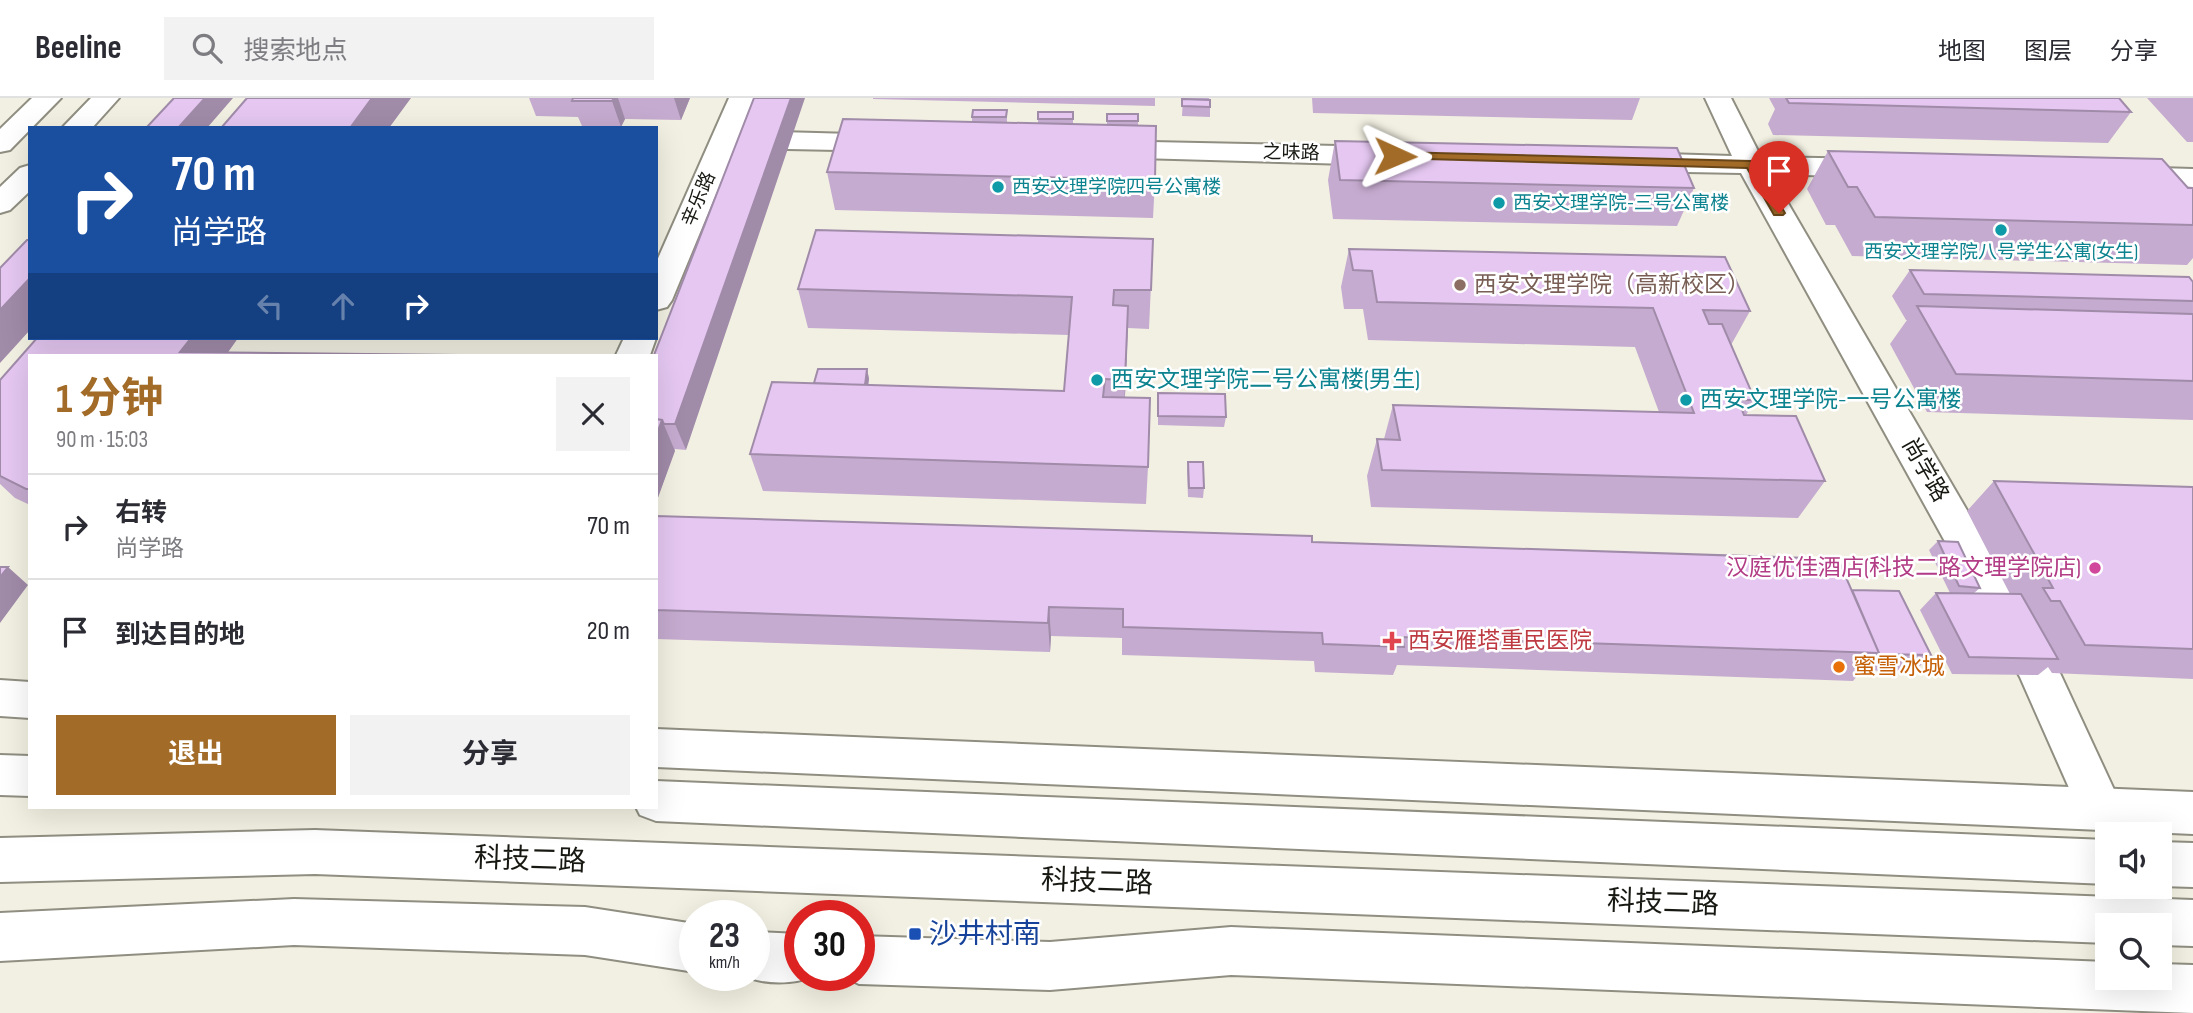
<!DOCTYPE html>
<html lang="zh">
<meta charset="utf-8">
<style>
:root{--surface:#fff;--page:#f2f2f3;--text:#2b2b33;--muted:#7c7c81;--line:#e1e1e2;--accent:#a26b27}
body{margin:0;font-family:"Sofia Sans Condensed","Noto Sans SC",sans-serif;background:var(--page);color:var(--text);height:100vh;display:flex;flex-direction:column;font-size:26px;white-space:nowrap}
*{box-sizing:border-box;margin:0}
p{font-size:23px;color:var(--muted)}
.icon{flex:none;width:38px;height:38px;fill:none;stroke:currentColor;stroke-width:2;stroke-linecap:round;stroke-linejoin:round}
.map{position:relative;flex:1;overflow:hidden}
.details{position:absolute;left:28px;top:256px;width:630px;height:455px;display:flex;flex-direction:column;background:var(--surface);border-radius:0px;box-shadow:0 7px 28px #0002}
.details>*{flex:none}
.guide{position:absolute;left:28px;top:28px;width:630px;height:214px;border-radius:0px;box-shadow:0 7px 28px #0002;background:#1a4fa0;color:#fff;overflow:hidden}
.buttons{position:absolute;left:2095px;top:724px;display:grid;gap:14px}
.buttons a{display:grid;place-items:center;width:77px;height:77px;border-radius:0px;background:var(--surface);box-shadow:0 7px 28px #0002;font-size:35px}
.speed{position:absolute;left:679px;top:802px;display:flex;gap:14px;font-size:35px;font-weight:700;text-align:center}
.speed>*{display:grid;place-content:center;width:91px;height:91px;border-radius:50%;background:var(--surface);box-shadow:0 7px 28px #0002;line-height:1}
.speed small{font-size:18px;font-weight:400}
.speed .limit{border:10px solid #d22;background:#fff;color:#111}
.pin{position:absolute;display:grid;place-items:center;width:60px;height:60px;color:#fff;margin:-72px -30px;border-radius:50% 50% 50% 0;rotate:-45deg;box-shadow:0 0 7px #0007}
.pin .icon{rotate:45deg}
.me{position:absolute;width:77px;margin:-38px;rotate:91deg;stroke-linejoin:round;filter:drop-shadow(0 0 5px #0008)}
.turn{display:flex;align-items:center;gap:24px;height:147px;padding:0 28px;font-size:32px}
.turn .icon{width:91px;height:91px;stroke-width:2.5}
.turn b{display:block;font-size:49px;line-height:60px}
.lanes{display:flex;align-items:center;height:66px;padding:0 28px;background:#0003;justify-content:center;gap:35px;direction:ltr}
.lanes .off{opacity:.35}
.round{display:grid;place-items:center;flex:none;width:74px;height:74px;border-radius:0px;background:var(--page)}
.headline{display:flex;align-items:center;justify-content:space-between;height:119px;padding:0 28px}
h1{font-size:42px;font-weight:700;line-height:52px;color:var(--accent)}
.button{display:flex;gap:14px;margin-top:auto;padding:14px 28px}
.button a{flex:1;height:80px;border-radius:0px;background:var(--accent);color:#fff;font-size:28px;font-weight:700;line-height:80px;text-align:center}
.button a+a{background:var(--page);color:var(--text)}
ul{padding:0;list-style:none}
li{display:flex;align-items:center;gap:21px;height:105px;padding:0 28px;border-top:2px solid var(--line)}
li div{flex:1}
li b{display:block;font-size:26px}
li em{font-style:normal}
header{display:flex;align-items:center;gap:42px;box-sizing:border-box;height:98px;padding:0 35px;background:var(--surface);border-bottom:2px solid var(--line)}
header strong{font-size:33px}
nav{display:flex;gap:38px;margin-inline-start:auto;font-size:24px}
.search{width:490px;height:63px;background:var(--page);display:flex;align-items:center;gap:18px;box-sizing:border-box;padding:0 24px;border-radius:0px;color:var(--muted);font-size:26px}
.map>svg:first-child{display:block}
.lines{fill:none;stroke-linecap:round;stroke-linejoin:round}
.street-casing{stroke:#8f8e81;stroke-width:4}
.secondary-casing{stroke:#8f8e81;stroke-width:4}
.primary-casing{stroke:#8f8e81;stroke-width:4}
.street{fill:#fff;fill-rule:evenodd}
.secondary{fill:#fff;fill-rule:evenodd}
.primary{fill:#fff;fill-rule:evenodd}
.wall{fill:#c5abcf}
.shaded-wall{fill:#a08ba9}
.building{fill:#e5c7f1;stroke:#a08ba9;stroke-width:2}
.route{fill:#a26b27;stroke:#694619;stroke-width:2}
.culture-dot{fill:#0f9aa8;stroke:#fff;stroke-width:2.5}
.education-dot{fill:#8d6e63;stroke:#fff;stroke-width:2.5}
.hotel-dot{fill:#d1479c;stroke:#fff;stroke-width:2.5}
.health-dot{fill:#e0444e;stroke:#fff;stroke-width:2.5}
.food-dot{fill:#e8710a;stroke:#fff;stroke-width:2.5}
.transit-dot{fill:#1a4fb4;stroke:#fff;stroke-width:2.5}
.labels{text-anchor:middle;dominant-baseline:central;stroke-width:5;stroke-linejoin:round;paint-order:stroke}
.far-street-label{font-size:19px;fill:#181813;stroke:#fff}
.far-culture-label{font-size:19px;fill:#0d838f;stroke:#fff;text-anchor:start}
.education-label{font-size:23px;fill:#785e54;stroke:#fff;text-anchor:start}
.culture-label{font-size:23px;fill:#0d838f;stroke:#fff;text-anchor:start}
.street-label{font-size:23px;fill:#181813;stroke:#fff}
.hotel-label{font-size:23px;fill:#b23c85;stroke:#fff;text-anchor:end}
.health-label{font-size:23px;fill:#be3a42;stroke:#fff;text-anchor:start}
.food-label{font-size:23px;fill:#c56008;stroke:#fff;text-anchor:start}
.near-street-label{font-size:28px;fill:#181813;stroke:#fff}
.near-transit-label{font-size:28px;fill:#164399;stroke:#fff;text-anchor:start}
</style>
<header>
<strong>Beeline</strong>
<div class="search"><svg class="icon" aria-label="search" viewBox="0 0 24 24"><circle cx="10" cy="10" r="6"/><path d="M15 15l6 6"/></svg>搜索地点</div>
<nav><a>地图</a><a>图层</a><a>分享</a></nav>
</header>
<div class="map">
<svg width="2193" height="915" viewBox="0 0 2193 915">
<rect width="100%" height="100%" fill="#f2f0e2"/>
<g class="lines">
<defs>
<path id="street" d="M729,0H755L742,33L889,37L899,39L903,45L899,51L889,53L735,50L672,202L667,209L656,212V165Z
M1705,0H1731L1761,59L1873,61L1883,64L1887,70L1883,76L1873,79L1771,76L2053,560L2123,711L2117,726L2101,732L2085,726L2020,579L1741,75L1632,73L1622,70L1618,64L1622,58L1632,55L1732,58Z
M1103,43L1383,49L1393,52L1397,58L1393,64L1383,67L1103,59L1093,57L1089,51L1093,45Z
M2125,69L2193,71V89L2115,84L2111,78L2115,72Z
M624,240H656L650,257H616Z"/>
<path id="secondary" d="M0,582L30,584V620L0,618Z
M656,631L2193,694V736L656,669Z
M0,657L30,658V698L0,697Z
M656,683L2107,742V786L656,723L640,717L636,709H656Z
M315,732L2193,802V848L2160,847V828H2107V845L315,776L0,784V740Z
M2160,744L2193,745V789L2160,788Z
M294,801L585,809L695,826V874L585,857L294,847L0,863V815Z
M1231,829L2107,864V880H2160V866L2193,867V915L1231,877L1050,892L859,886L841,877H859V838L1050,844Z
M754,834L800,836V877H817C794,887 764,887 741,877H754Z"/>
<path id="primary" d="M32,0H61L10,52L0,54V31Z
M91,0H119L92,30H62Z
M30,67V93L10,112L0,115V89L20,70Z"/>
</defs>
<!-- street casing -->
<use href="#street" class="street-casing"/>
<!-- secondary casing -->
<use href="#secondary" class="secondary-casing"/>
<!-- primary casing -->
<use href="#primary" class="primary-casing"/>
<!-- street -->
<use href="#street" class="street"/>
<!-- secondary -->
<use href="#secondary" class="secondary"/>
<!-- primary -->
<use href="#primary" class="primary"/>
</g>
<!-- wall -->
<path class="wall" d="M529,0H690L681,22L625,21L621,29L582,28L578,19L536,18Z
M873,0H1155V8L873,1Z
M1183,0H1209V2H1210V19L1182,18Z
M1312,0H1640L1632,22L1313,15Z
M1769,0H2119L2131,14L2108,45L1773,37L1768,26L1775,11Z
M2147,0H2193V44H2187Z
M1007,12V25L1038,26V14H1073V26L1107,27V16H1138V28L1155,82L1153,120L835,112L827,74L972,24V19Z
M1335,43L1694,90L1677,128L1333,121L1328,82Z
M1828,53L2193,90V160L2187,167L1852,158L1835,127H1826L1807,91Z
M1153,141L1149,231L1128,230L1125,299L1148,369L1146,406L763,393L750,356L814,285L867,271L869,281L868,287L1064,293L1069,237L808,230L798,191Z
M1349,151L1750,213L1731,247L1755,302L1746,317L1825,383L1798,420L1371,409L1367,378L1377,341H1384L1393,307L1659,314L1635,249L1368,242L1363,211H1344L1341,189Z
M1910,172L2193,184V322L1927,314L1890,246L1907,222H1906L1892,198Z
M37,240H238L228,254L30,257V407L15,400L0,386V282Z
M656,257L686,352L675,351L656,405Z
M1158,295L1226,319L1224,329L1158,327Z
M1188,364L1204,390L1203,400L1188,399L1187,373Z
M1994,383L2193,389V581L2052,575L2048,569L2038,577L1952,576L1920,512L1936,495H1950L1929,452L1938,443L1980,490L1974,495L2010,496L1967,413Z
M656,418L1312,444L1852,492L1931,557L1914,574L1862,572L1853,583L1397,567L1393,577L1315,574L1314,563L1122,557V540L1051,538L1050,554L656,541Z"/>
<!-- shaded-wall -->
<path class="shaded-wall" d="M205,0H233L207,30H178Z
M372,0H411L389,30H350Z
M614,0H618L625,21L621,29L612,3Z
M674,0H690L681,22Z
M791,0H805L686,352L675,326Z
M30,180V232L0,265V212Z
M1128,208L1127,246L1124,320L1125,282Z
M191,240H238L226,257L180,254Z
M867,271L869,281L866,302L864,293Z
M662,322L675,353L656,405V338Z
M8,469L28,487L0,525V479Z
M1049,509L1051,538L1050,554L1048,525Z"/>
<!-- building -->
<path class="building" d="M174,0H205L178,30H146Z
M247,0H372L350,30H221Z
M573,0H614L612,3H572Z
M754,0H791L675,326H664L662,322L656,321V257H654Z
M1786,0H2119L2131,14L1789,5Z
M1182,1L1210,2V9L1182,8Z
M973,12H1007L1006,19H972Z
M1038,14H1073V21H1038Z
M1107,16H1138V23H1107Z
M843,21L1156,28L1155,82L827,74Z
M1335,43L1677,50L1694,90L1340,82Z
M1828,53L2162,61L2188,90H2193V127L1875,119L1857,89H1848Z
M816,132L1153,141L1151,192H1114L1113,207L1128,208L1125,282L1105,281L1103,299L1150,300L1148,369L750,356L772,284L1064,293L1072,199L798,191Z
M27,142H30V180L0,212V170Z
M1349,151L1725,159L1750,213L1703,212L1709,226H1722L1755,302H1738L1744,317L1796,318L1825,383L1382,372L1377,341L1400,342L1393,307L1694,315L1653,210L1377,204L1372,173L1353,172Z
M1910,172L2189,179L2193,184V203L1924,196Z
M1917,208L2193,216V283L1956,276Z
M37,240H191L180,254L459,257H30V391H26L0,378V282Z
M818,271H867L865,287L814,285Z
M1158,295L1225,296L1226,319L1158,318Z
M656,321L662,322L656,338Z
M1188,364H1203L1204,390H1189Z
M1994,383L2193,389V551L2085,547L2060,503H2051L2043,490H2053Z
M656,418L1312,438V444L1838,461L1879,555L1402,539L1404,549L1323,546L1322,535L1123,529V511L1049,509L1048,525L656,512Z
M1938,443L1958,444L1980,490L1959,488Z
M0,469H8L0,479Z
M1852,492L1899,493L1931,557L1878,556L1879,555Z
M1936,495L2021,496L2058,561L1969,559Z"/>
<!-- route -->
<path class="route" d="M1395,54L1751,63L1757,67L1785,115L1783,117H1774L1747,70L1390,60L1389,58Z"/>
<!-- markers -->
<g class="culture-dot">
<circle cx="998" cy="89" r="7"/>
<circle cx="1499" cy="105" r="7"/>
<circle cx="2001" cy="132" r="7"/>
<circle cx="1097" cy="282" r="7"/>
<circle cx="1686" cy="302" r="7"/>
</g>
<circle class="education-dot" cx="1460" cy="187" r="7"/>
<circle class="hotel-dot" cx="2095" cy="470" r="7"/>
<path class="health-dot" d="M1388.5 532.5h7v7h7v7h-7v7h-7v-7h-7v-7h7z"/>
<circle class="food-dot" cx="1839" cy="569" r="7"/>
<rect class="transit-dot" x="908" y="829" width="14" height="14" rx="3.5"/>
<g class="labels">
<!-- far-street labels -->
<g class="far-street-label">
<text transform="translate(1291 55) rotate(1)">之味路</text>
<text transform="translate(699 101) rotate(-67)">辛乐路</text>
</g>
<!-- far-culture labels -->
<g class="far-culture-label">
<text x="1012" y="89">西安文理学院四号公寓楼</text>
<text x="1513" y="105">西安文理学院-三号公寓楼</text>
<text x="2001" y="154" text-anchor="middle">西安文理学院八号学生公寓(女生)</text>
</g>
<!-- education labels -->
<g class="education-label">
<text x="1474" y="187">西安文理学院（高新校区）</text>
</g>
<!-- culture labels -->
<g class="culture-label">
<text x="1111" y="282">西安文理学院二号公寓楼(男生)</text>
<text x="1700" y="302">西安文理学院-一号公寓楼</text>
</g>
<!-- street labels -->
<g class="street-label">
<text transform="translate(1925 372) rotate(60)">尚学路</text>
</g>
<!-- hotel labels -->
<g class="hotel-label">
<text x="2081" y="470">汉庭优佳酒店(科技二路文理学院店)</text>
</g>
<!-- health labels -->
<g class="health-label">
<text x="1408" y="543">西安雁塔重民医院</text>
</g>
<!-- food labels -->
<g class="food-label">
<text x="1853" y="569">蜜雪冰城</text>
</g>
<!-- near-street labels -->
<g class="near-street-label">
<text transform="translate(530 762) rotate(2)">科技二路</text>
<text transform="translate(1097 784) rotate(2)">科技二路</text>
<text transform="translate(1663 805) rotate(2)">科技二路</text>
</g>
<!-- near-transit labels -->
<g class="near-transit-label">
<text x="929" y="836">沙井村南</text>
</g>
</g>
</svg>
<div class="buttons">
<a><svg class="icon" aria-label="sound" viewBox="0 0 24 24"><path d="M4 9h4l5-4v14l-5-4H4zM17 9q2 3 0 6"/></svg></a>
<a><svg class="icon" aria-label="search" viewBox="0 0 24 24"><circle cx="10" cy="10" r="6"/><path d="M15 15l6 6"/></svg></a>
</div>
<div class="speed"><div>23<small>km/h</small></div><div class="limit">30</div></div>
<div class="pin" style="left:1779px;top:115px;background:#d93025"><svg class="icon" aria-label="arrive" viewBox="0 0 24 24"><path d="M6 21V4h12l-3 4 3 4H6"/></svg></div>
<svg class="me" style="left:1395px;top:58px" viewBox="-20 -20 40 40"><path d="M0-17L14 15 0 8-14 15z" fill="#a26b27" stroke="#fff" stroke-width="4"/></svg>
<div class="guide">
<div class="turn"><svg class="icon" aria-label="right" viewBox="0 0 24 24"><path d="M7 20v-9h11M14 6l5 5-5 5"/></svg><div><b>70 m</b>尚学路</div></div>
<div class="lanes"><svg class="icon off" aria-label="left" viewBox="0 0 24 24"><path d="M17 20v-9H6M10 6l-5 5 5 5"/></svg><svg class="icon off" aria-label="ahead" viewBox="0 0 24 24"><path d="M12 20V5M6 11l6-6 6 6"/></svg><svg class="icon" aria-label="right" viewBox="0 0 24 24"><path d="M7 20v-9h11M14 6l5 5-5 5"/></svg></div>
</div>
<section class="details">
<div class="headline"><div><h1>1 分钟</h1><p>90 m · 15:03</p></div><a class="round"><svg class="icon" aria-label="close" viewBox="0 0 24 24"><path d="M6 6l12 12M18 6L6 18"/></svg></a></div>
<ul>
<li><svg class="icon" aria-label="right" viewBox="0 0 24 24"><path d="M7 20v-9h11M14 6l5 5-5 5"/></svg><div><b>右转</b><p>尚学路</p></div><em>70 m</em></li>
<li><svg class="icon" aria-label="arrive" viewBox="0 0 24 24"><path d="M6 21V4h12l-3 4 3 4H6"/></svg><div><b>到达目的地</b></div><em>20 m</em></li>
</ul>
<div class="button"><a>退出</a><a>分享</a></div>
</section>
</div>
